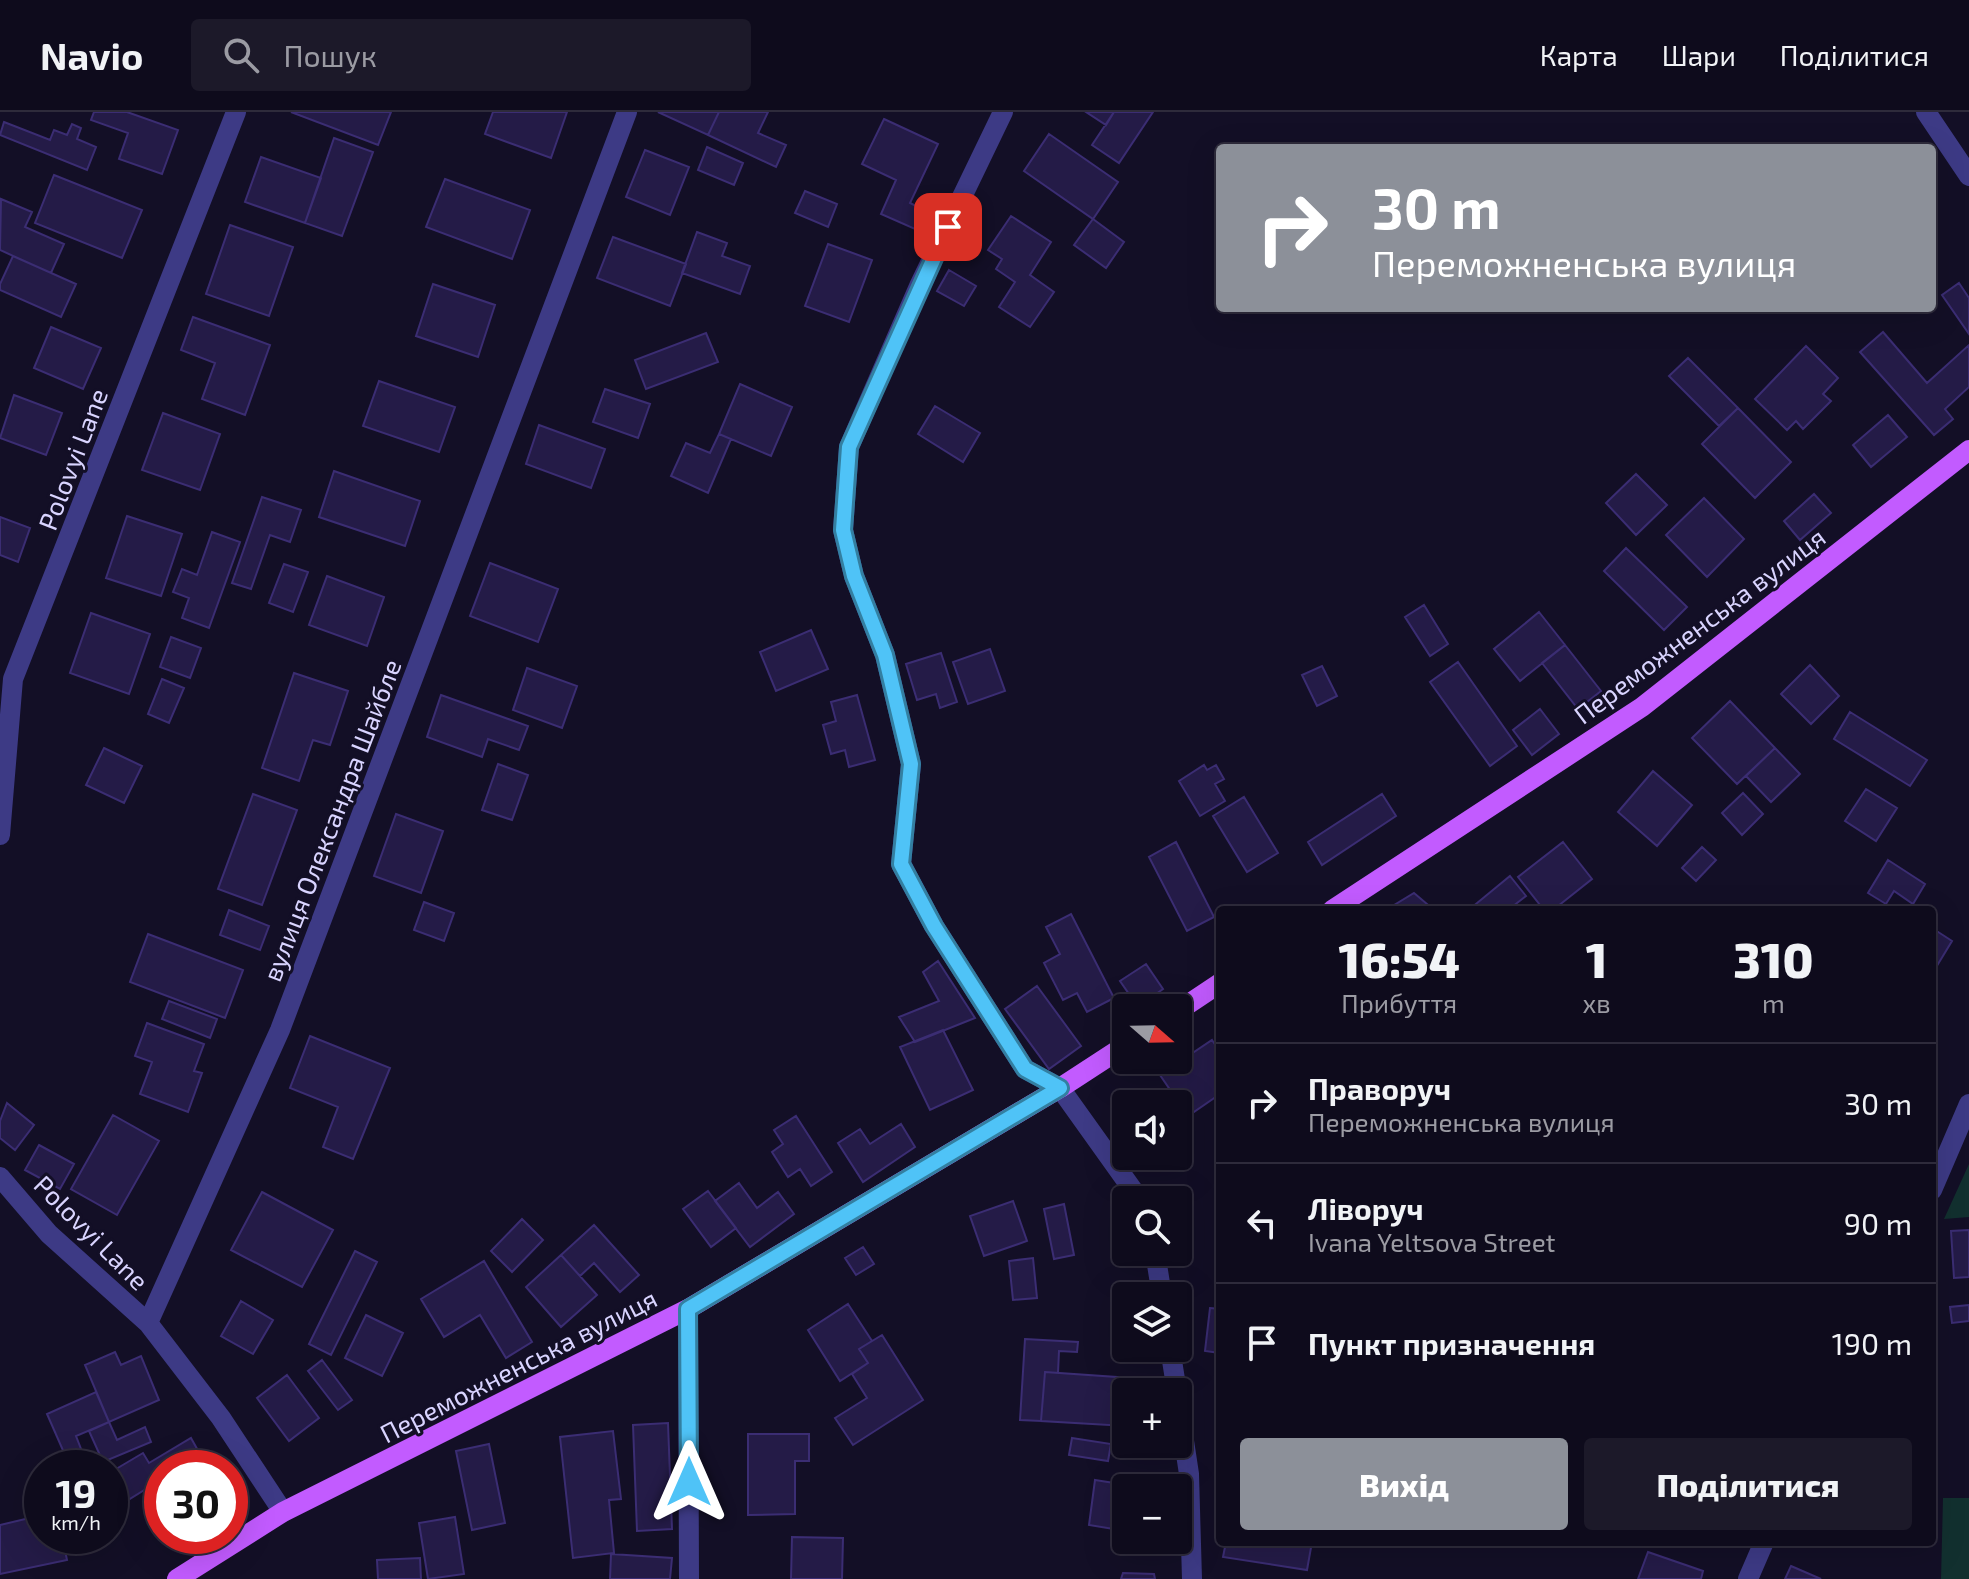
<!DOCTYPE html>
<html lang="uk">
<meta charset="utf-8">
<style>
:root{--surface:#0e0b1c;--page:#1c1929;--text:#f1f3f6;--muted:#9b9ba3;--line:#2e2b3b;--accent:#8c9099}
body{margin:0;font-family:"Exo 2",sans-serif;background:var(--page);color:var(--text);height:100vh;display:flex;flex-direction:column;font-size:30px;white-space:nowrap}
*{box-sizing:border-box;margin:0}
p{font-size:26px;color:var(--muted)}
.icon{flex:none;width:44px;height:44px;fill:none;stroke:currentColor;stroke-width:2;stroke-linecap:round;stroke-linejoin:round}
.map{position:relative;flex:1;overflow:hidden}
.panel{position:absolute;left:1216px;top:794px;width:720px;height:640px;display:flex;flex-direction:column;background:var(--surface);border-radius:8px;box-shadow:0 8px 32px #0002,0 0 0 2px var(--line)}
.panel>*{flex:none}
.hud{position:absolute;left:1216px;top:32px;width:720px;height:168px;border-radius:8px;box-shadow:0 8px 32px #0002,0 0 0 2px var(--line);background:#8c9099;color:#fff;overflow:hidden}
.needle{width:52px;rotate:110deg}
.controls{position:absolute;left:1112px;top:882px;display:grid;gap:16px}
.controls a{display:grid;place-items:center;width:80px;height:80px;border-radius:8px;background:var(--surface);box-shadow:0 8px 32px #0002,0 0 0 2px var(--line);font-size:40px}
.speed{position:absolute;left:24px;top:1338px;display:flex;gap:16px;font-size:40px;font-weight:700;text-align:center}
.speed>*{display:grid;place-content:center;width:104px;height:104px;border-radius:50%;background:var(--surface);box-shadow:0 8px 32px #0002,0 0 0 2px var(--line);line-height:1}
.speed small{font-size:20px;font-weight:400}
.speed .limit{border:12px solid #d22;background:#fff;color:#111}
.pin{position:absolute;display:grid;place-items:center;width:68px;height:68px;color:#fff;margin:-34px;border-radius:16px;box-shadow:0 4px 12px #0006}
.me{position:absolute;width:88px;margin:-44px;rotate:0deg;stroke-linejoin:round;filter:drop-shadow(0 0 6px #0008)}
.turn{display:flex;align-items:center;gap:28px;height:168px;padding:0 24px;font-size:36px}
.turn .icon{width:104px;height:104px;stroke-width:2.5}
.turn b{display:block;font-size:56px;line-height:68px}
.eta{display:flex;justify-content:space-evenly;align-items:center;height:136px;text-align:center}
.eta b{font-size:48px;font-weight:800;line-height:56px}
.button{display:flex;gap:16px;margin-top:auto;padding:16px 24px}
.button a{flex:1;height:92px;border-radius:8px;background:var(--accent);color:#fff;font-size:32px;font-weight:800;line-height:92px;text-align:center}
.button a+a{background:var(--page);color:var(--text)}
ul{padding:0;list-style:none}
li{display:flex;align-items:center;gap:24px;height:120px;padding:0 24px;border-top:2px solid var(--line)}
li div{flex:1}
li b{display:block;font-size:30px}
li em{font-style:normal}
header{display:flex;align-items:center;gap:48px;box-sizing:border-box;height:112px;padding:0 40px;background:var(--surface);border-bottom:2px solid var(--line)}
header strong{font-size:38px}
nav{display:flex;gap:44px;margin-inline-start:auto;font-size:28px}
.search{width:560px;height:72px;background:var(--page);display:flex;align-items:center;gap:20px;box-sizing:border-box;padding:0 28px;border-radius:8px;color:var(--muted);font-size:30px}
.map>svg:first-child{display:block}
.green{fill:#12302f}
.building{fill:#241b47;stroke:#3b2d73;stroke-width:2}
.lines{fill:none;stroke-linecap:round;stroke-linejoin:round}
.minor{stroke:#3d3a85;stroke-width:20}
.major{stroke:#c25bff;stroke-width:20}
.route-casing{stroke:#337fa1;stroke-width:20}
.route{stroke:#4fc3f7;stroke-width:14}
.labels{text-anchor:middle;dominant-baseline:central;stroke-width:6;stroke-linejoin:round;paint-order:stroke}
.street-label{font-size:26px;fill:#d9d4ff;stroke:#130f26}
</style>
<header>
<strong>Navio</strong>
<div class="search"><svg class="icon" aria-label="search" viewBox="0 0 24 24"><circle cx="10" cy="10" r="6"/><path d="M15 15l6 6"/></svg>Пошук</div>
<nav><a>Карта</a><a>Шари</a><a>Поділитися</a></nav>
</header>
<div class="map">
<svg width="1969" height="1467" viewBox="0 0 1969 1467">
<rect width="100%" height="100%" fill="#130f26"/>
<!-- green -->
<path class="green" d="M1969,1052V1105L1944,1107Z
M1943,1386H1969V1467H1941Z"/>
<!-- building -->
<path class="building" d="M94,0H127L178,18L162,62L119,47L128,21L91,8Z
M291,0H391L378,33Z
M493,0H567L551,46L485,22Z
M658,0H719L708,23Z
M719,0H768L758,21L786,33L776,55L708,23Z
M1086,0H1114L1106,13Z
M1114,0H1153L1119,51L1092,33Z
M884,7L938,32L910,91L924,98L915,117L881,102L896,68L862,52Z
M4,10L50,28L54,18L67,23L72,12L81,16L77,27L96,35L87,58L0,23Z
M1049,22L1118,70L1093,107L1024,59Z
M334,26L373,40L342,124L305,111Z
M707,35L743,51L734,73L698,58Z
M645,38L689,55L670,103L626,85Z
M261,45L321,66L305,111L245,90Z
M54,63L142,98L122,146L35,111Z
M445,67L530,98L512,147L426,115Z
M805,79L837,92L828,115L795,101Z
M1,87L32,100L25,115L64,132L51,161L0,138Z
M1011,104L1051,130L1030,163L1054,180L1030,215L999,195L1015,170L996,157L1002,147L988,138Z
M1093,107L1124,130L1106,156L1074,133Z
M230,113L293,135L269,204L206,182Z
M697,120L727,131L722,144L750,154L740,182L682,161Z
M613,125L686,152L670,194L597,166Z
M828,132L872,148L849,210L805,194Z
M13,144L76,172L61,205L0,178V172Z
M949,158L976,174L964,194L937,179Z
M1959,171L1969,186V222L1942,183Z
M433,172L495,193L478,245L416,224Z
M193,205L270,233L245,303L202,287L215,251L181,238Z
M51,215L101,236L83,277L34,256Z
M1883,220L1927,271L1969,233V275L1945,297L1953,307L1934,323L1860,240Z
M706,221L718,250L646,277L635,248Z
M1806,234L1838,266L1823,282L1831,289L1803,317L1796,309L1787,318L1755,287Z
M1688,246L1738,296L1719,314L1669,264Z
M379,269L455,295L439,340L363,314Z
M740,272L792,295L771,344L719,322Z
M605,277L650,292L638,326L593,310Z
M14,283L62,301L46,343L0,326Z
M935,294L980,321L963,350L918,322Z
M1738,296L1791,350L1755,386L1702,332Z
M163,301L220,322L200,378L142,358Z
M1888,303L1907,325L1871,355L1853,333Z
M539,313L605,337L591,376L526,352Z
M719,322L731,327L708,381L671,364L686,331L710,341Z
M334,359L420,389L405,434L319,405Z
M1636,362L1667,393L1636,423L1606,391Z
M1814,382L1831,401L1800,428L1784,409Z
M262,385L301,398L290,430L270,423L251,477L232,471Z
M1704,386L1744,427L1707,465L1666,423Z
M127,404L182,422L161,484L106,466Z
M0,405L30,416L18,450L0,443Z
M212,420L240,430L209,516L182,506L189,486L173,480L182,457L197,463Z
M1626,436L1687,495L1664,518L1604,459Z
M490,451L558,477L538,530L470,504Z
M284,452L308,460L293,500L269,491Z
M327,464L384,485L367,534L309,513Z
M1424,493L1448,532L1430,544L1405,505Z
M1539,500L1565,533L1520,569L1494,537Z
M91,501L150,522L129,582L70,561Z
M811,518L828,557L776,579L760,540Z
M171,525L201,536L190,566L160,555Z
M1565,533L1601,579L1578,597L1542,551Z
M990,537L1005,579L968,592L953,550Z
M941,541L957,590L940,596L936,582L917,588L906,552Z
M1458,550L1517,634L1490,654L1430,570Z
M1810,553L1839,584L1811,612L1781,582Z
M1322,554L1337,584L1317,594L1302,563Z
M527,556L577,574L562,616L513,598Z
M294,561L348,579L330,633L313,628L299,669L262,656Z
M162,567L184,576L169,611L148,602Z
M441,583L528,614L519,638L488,627L482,645L427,625Z
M857,583L875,648L849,655L845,638L831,642L823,613L836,609L831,590Z
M1730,589L1775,636L1737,672L1692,626Z
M1540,597L1559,622L1532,643L1513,618Z
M1850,600L1927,648L1910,674L1834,627Z
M104,636L142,654L124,691L86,673Z
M1775,636L1800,662L1771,690L1746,664Z
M498,652L528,663L512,708L482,698Z
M1204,653L1207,658L1216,653L1224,667L1215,672L1225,689L1200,704L1179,669Z
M1653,659L1692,693L1657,734L1618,700Z
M1866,677L1897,696L1876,729L1845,709Z
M1743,681L1763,702L1742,723L1722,701Z
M253,682L297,698L262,793L218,777Z
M1382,682L1396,704L1322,753L1308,730Z
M1244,685L1278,741L1247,760L1213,704Z
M396,702L443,719L421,781L374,764Z
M1176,730L1214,805L1187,819L1149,745Z
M1563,730L1592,767L1553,798H1544L1518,765Z
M1702,735L1716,748L1696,769L1682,756Z
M1888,748L1925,772L1913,792L1894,779L1886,792L1868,781Z
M1510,764L1526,784L1508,798H1473L1471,796Z
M1414,781L1434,798H1386Z
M424,790L454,801L444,829L414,818Z
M229,798L269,814L260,838L220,823Z
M1071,802L1114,886L1087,900L1077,881L1063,888L1044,851L1060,842L1046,815Z
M1932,816L1952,829L1932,862Z
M148,822L243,858L225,906L130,870Z
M938,849L975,906L915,930L899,905L939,889L923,860Z
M1146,852L1163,877L1138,895L1120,869Z
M1037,874L1081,934L1049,957L1005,897Z
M169,889L217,907L210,926L162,907Z
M147,911L204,932L194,959L202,961L188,1000L140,982L152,950L135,944Z
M943,918L973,978L930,998L900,935Z
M310,924L390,956L353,1047L323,1035L338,995L290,976Z
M1212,928L1220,940V982L1188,1004L1160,963Z
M7,991L34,1013L15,1038L0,1026V1009Z
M113,1003L159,1029L117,1103L71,1077Z
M796,1004L832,1060L811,1074L800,1057L788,1065L772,1040L783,1032L774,1018Z
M901,1012L915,1035L863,1070L838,1031L860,1017L870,1032Z
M39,1033L74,1052L60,1077L25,1058Z
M739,1071L757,1096L778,1080L794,1102L750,1135L715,1089Z
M708,1079L736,1116L711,1135L683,1097Z
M262,1080L333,1118L302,1175L231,1138Z
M1013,1089L1027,1129L984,1144L970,1104Z
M1064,1092L1074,1143L1054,1147L1044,1097Z
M522,1107L543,1128L512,1160L491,1139Z
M594,1113L639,1163L620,1180L594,1151L580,1164L561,1143Z
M1969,1118V1165L1954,1166L1951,1119Z
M863,1135L874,1152L856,1163L845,1146Z
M355,1139L377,1150L331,1243L309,1232Z
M561,1143L597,1183L561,1215L526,1175Z
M1033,1146L1037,1186L1013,1188L1009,1149Z
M484,1149L532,1230L506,1246L480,1203L444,1225L421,1187Z
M241,1189L273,1208L253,1242L221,1224Z
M848,1192L872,1229L859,1237L868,1251L840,1269L808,1218Z
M1969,1193V1209L1952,1211L1950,1195Z
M1210,1196L1220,1197V1241L1205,1239Z
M366,1203L403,1221L382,1264L345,1246Z
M882,1223L923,1288L853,1333L835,1306L867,1286L852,1262L868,1251L859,1237Z
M1025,1227L1078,1230L1077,1240L1059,1239L1058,1261L1045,1260L1041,1309L1020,1308Z
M115,1240L121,1253L141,1244L159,1288L109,1310L85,1253Z
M322,1248L352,1288L338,1298L308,1259Z
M1045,1260L1131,1266L1130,1280H1126V1314L1041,1309Z
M287,1263L319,1306L289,1329L257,1286Z
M96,1280L109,1310L76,1324L81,1337L65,1343L47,1302Z
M109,1310L117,1328L145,1315L151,1330L103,1350L89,1319Z
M668,1311L672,1417L637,1419L633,1313Z
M613,1319L621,1387L609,1388L614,1441L573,1446L560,1325Z
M748,1322H809V1349H795V1402L748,1403Z
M191,1326L201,1344L181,1356H162V1367L128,1388L111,1360L143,1341L149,1351Z
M1072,1326L1111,1332L1108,1349L1069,1343Z
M489,1332L505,1411L472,1418L456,1339Z
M201,1344L209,1356H181Z
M1095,1368L1146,1376H1126V1419L1089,1413Z
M42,1403V1424H62L67,1448L0,1462V1413Z
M455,1405L464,1462L428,1467L419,1411Z
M792,1425L843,1426L842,1467H791Z
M1226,1430H1312L1307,1458L1223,1445Z
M1648,1440L1703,1459L1701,1467H1638Z
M611,1442L672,1446L670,1467H610Z
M420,1446L421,1467H378L377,1448Z
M1791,1454L1821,1467H1785Z
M1123,1461L1154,1462L1155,1467H1121Z"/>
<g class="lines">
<!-- minor -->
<path class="minor" d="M1003,0L920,172L849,335L843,418L854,464L885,543L911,652L901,752L934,814L1025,957L1060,976L1140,1088
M1926,0L1969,64
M0,723L13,567L236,0
M0,1065L49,1122L148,1211
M1932,1078L1969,992
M1155,1140L1162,1184
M688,1197L689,1467
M1170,1236L1177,1280
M1178,1289L1189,1362L1192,1467
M283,1400L221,1306L148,1211L280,918L627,0
M1748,1467L1764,1430"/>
<!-- major -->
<path class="major" d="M1332,798L1642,595L1969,338
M1178,899L1220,871
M177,1467L283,1400L688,1197L1060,976L1126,933"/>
</g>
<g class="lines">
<defs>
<path id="route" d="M689,1370L688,1197L1060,976L1025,957L934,814L901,752L911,652L885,543L854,464L843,418L849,335L948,115"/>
</defs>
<!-- route casing -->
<use href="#route" class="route-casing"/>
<!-- route -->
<use href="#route" class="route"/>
</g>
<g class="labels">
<!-- street labels -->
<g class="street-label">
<text transform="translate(72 347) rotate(-69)">Polovyi Lane</text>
<text transform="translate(1699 513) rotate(-37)">Переможненська вулиця</text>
<text transform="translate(331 708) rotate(-69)">вулиця Олександра Шайбле</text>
<text transform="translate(92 1120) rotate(45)">Polovyi Lane</text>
<text transform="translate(518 1253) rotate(-27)">Переможненська вулиця</text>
</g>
</g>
</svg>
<div class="controls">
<a><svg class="needle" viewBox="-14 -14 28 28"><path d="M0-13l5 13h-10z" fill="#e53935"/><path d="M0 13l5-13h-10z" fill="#9b9ba3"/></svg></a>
<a><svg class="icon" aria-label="sound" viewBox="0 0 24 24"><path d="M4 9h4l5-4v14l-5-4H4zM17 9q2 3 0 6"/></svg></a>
<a><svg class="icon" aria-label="search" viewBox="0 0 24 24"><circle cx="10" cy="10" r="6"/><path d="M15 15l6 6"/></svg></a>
<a><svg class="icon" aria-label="layers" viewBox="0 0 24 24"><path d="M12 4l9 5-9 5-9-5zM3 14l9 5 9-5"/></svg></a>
<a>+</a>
<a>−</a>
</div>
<div class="speed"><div>19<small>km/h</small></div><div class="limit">30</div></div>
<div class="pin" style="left:948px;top:115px;background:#d93025"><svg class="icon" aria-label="arrive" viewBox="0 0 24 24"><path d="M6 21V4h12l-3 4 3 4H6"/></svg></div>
<svg class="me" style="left:689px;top:1370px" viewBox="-20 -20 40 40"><path d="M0-17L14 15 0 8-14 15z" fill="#4fc3f7" stroke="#fff" stroke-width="4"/></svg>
<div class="hud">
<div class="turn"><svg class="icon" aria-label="right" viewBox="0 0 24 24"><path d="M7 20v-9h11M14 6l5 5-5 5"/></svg><div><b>30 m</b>Переможненська вулиця</div></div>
</div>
<section class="panel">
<div class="eta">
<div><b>16:54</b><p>Прибуття</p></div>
<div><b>1</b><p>хв</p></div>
<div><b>310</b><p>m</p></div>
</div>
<ul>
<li><svg class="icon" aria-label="right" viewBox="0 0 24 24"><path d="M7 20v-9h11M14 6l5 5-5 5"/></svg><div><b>Праворуч</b><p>Переможненська вулиця</p></div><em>30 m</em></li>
<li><svg class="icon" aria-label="left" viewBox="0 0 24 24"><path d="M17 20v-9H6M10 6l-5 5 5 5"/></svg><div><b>Ліворуч</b><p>Ivana Yeltsova Street</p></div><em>90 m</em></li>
<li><svg class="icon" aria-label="arrive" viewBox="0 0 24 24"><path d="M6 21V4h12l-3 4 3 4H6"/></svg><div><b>Пункт призначення</b></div><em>190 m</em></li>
</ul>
<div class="button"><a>Вихід</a><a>Поділитися</a></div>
</section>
</div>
